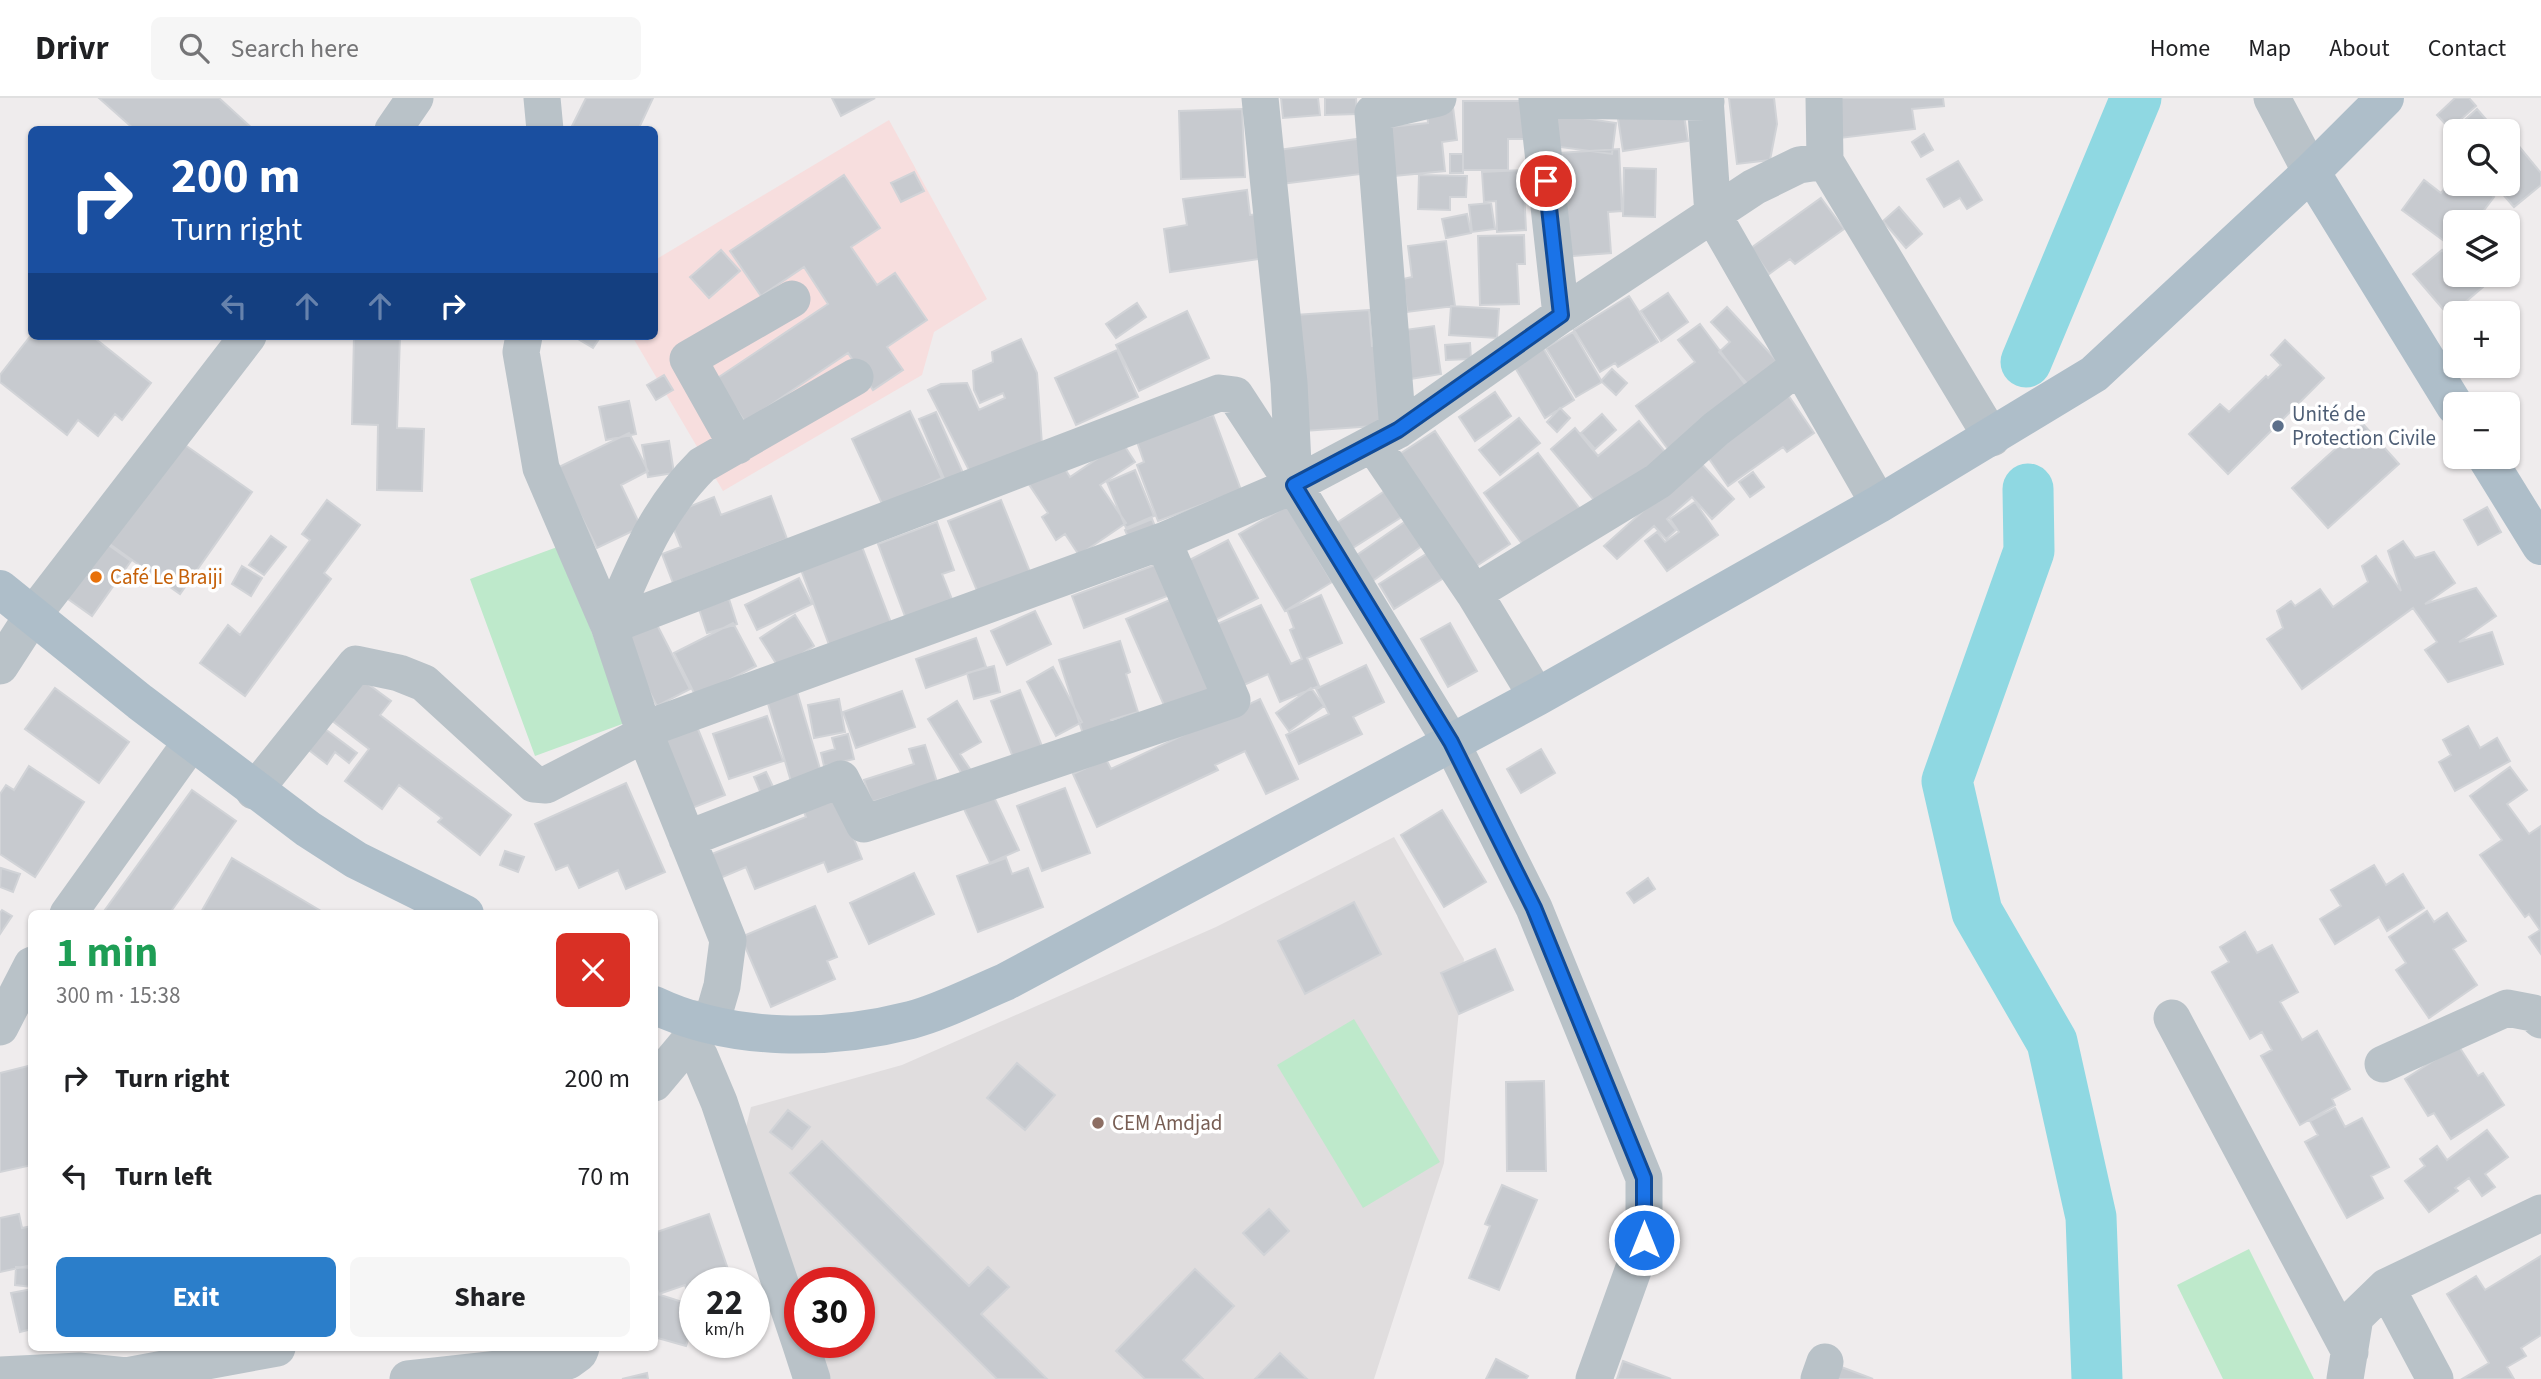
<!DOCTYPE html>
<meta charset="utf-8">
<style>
:root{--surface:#fff;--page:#f6f6f6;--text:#202124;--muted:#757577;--line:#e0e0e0;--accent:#2b7eca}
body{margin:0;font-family:"Source Sans 3",sans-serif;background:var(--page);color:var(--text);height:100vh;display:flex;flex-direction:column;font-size:26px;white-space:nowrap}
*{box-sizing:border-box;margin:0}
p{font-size:23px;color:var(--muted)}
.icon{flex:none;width:38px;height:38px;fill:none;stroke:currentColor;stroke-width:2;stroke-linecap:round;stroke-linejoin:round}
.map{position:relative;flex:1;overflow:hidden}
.side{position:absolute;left:28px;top:812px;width:630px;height:441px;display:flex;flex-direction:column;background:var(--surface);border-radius:10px;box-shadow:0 2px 5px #0004}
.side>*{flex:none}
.guide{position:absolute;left:28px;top:28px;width:630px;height:214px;border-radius:10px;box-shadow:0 2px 5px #0004;background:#1a4fa0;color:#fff;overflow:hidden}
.controls{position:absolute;left:2443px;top:21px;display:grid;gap:14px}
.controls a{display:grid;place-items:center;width:77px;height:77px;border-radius:10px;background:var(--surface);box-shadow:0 2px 5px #0004;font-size:35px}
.speed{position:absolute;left:679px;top:1169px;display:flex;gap:14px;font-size:35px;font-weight:700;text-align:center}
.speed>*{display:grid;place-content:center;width:91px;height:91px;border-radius:50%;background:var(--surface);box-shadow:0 2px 5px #0004;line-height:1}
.speed small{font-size:18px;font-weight:400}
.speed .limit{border:10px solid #d22;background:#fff;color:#111}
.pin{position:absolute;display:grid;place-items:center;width:60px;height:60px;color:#fff;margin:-30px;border:4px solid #fff;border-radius:50%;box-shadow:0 2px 7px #0007}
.me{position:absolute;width:77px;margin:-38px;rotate:0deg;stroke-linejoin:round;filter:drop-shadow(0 0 5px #0008)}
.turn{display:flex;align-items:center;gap:24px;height:147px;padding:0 28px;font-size:32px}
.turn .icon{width:91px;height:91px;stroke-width:2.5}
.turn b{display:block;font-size:49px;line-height:60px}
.lanes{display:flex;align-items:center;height:66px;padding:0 28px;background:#0003;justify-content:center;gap:35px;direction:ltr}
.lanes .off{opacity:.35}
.round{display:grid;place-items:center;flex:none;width:74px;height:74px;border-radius:10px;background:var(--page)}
.head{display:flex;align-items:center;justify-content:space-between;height:119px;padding:0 28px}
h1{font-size:42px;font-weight:700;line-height:52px;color:#1e9e55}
.cta{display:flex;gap:14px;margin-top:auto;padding:14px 28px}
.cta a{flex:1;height:80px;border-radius:10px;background:var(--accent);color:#fff;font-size:28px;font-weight:700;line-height:80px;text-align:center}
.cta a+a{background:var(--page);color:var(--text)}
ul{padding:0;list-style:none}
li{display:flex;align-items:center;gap:21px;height:98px;padding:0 28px}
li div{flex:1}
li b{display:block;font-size:26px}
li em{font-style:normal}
header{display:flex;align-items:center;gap:42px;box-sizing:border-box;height:98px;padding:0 35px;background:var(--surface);border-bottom:2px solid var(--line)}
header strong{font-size:33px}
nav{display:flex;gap:38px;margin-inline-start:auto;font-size:24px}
.search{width:490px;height:63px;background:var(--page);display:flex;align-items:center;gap:18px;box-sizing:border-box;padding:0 24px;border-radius:10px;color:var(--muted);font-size:26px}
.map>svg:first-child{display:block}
.education{fill:#e0ddde}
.medical{fill:#f7dede}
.green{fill:#bee9cb}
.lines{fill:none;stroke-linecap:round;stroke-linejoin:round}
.river{stroke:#8fd8e2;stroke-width:51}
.building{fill:#c7cacf;stroke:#d1d3d7;stroke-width:2}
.minor{stroke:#b9c2c8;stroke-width:37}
.major{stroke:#aebec9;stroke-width:38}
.route-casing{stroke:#114b97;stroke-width:18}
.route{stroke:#1a73e8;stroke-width:12}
.service-dot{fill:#5c6f8a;stroke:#fff;stroke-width:2.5}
.food-dot{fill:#e8710a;stroke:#fff;stroke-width:2.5}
.education-dot{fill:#8d6e63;stroke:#fff;stroke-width:2.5}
.labels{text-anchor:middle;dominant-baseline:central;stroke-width:7;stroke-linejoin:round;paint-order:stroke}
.service-label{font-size:21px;fill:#4e5e75;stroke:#fff;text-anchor:start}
.food-label{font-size:21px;fill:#c56008;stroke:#fff;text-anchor:start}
.education-label{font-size:21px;fill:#785e54;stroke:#fff;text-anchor:start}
</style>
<header>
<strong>Drivr</strong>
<div class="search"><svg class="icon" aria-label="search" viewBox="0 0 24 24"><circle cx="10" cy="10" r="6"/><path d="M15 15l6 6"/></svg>Search here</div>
<nav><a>Home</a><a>Map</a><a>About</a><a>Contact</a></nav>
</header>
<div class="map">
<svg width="2541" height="1281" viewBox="0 0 2541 1281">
<rect width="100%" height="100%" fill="#efeced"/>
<!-- education -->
<path class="education" d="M1394,739L1464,861L1444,1065L1374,1281H830L817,1244H859V1185H800V1197L743,1041L751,1009L902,967L1216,829Z"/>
<!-- medical -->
<path class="medical" d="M889,22L987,201L934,234L922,277L723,393L632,238H654L655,162Z"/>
<!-- green -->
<path class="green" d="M560,448L625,625L535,658L470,481Z
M1354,921L1440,1064L1363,1110L1277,967Z
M2249,1151L2314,1281H2223L2177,1187Z"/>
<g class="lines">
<!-- river -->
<path class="river" d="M2026,264L2136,0
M2028,391L2029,453L1947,683L1977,814L2052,944L2091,1119L2097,1281"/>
</g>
<!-- building -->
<path class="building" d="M99,0H219L254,32H135Z
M586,0H653L638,32H570Z
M832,0H875L841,18Z
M1281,0H1318L1320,17L1283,20Z
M1325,0H1356L1357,16L1325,17Z
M1729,0H1774L1777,26L1770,62L1737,66Z
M1836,0H1943L1944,8L1912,11L1915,31L1840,40Z
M2455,0H2469L2476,8L2450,31L2437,17Z
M1463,3H1526V41H1508V72H1463Z
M1682,5L1688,43L1623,53L1617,14Z
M1453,9L1457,42L1442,44L1445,73L1384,79L1379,30L1428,25L1427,12Z
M1242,11L1245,79L1181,81L1179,13Z
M2477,11L2490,26L2482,33H2458L2456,30Z
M1550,15L1616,25L1612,56L1545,47Z
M2500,26L2506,33H2491Z
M2508,35L2541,75V87L2514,109L2494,86H2508Z
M1924,36L1933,52L1921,59L1912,44Z
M1364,40L1369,75L1282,86L1278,52Z
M1619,51L1622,113L1608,114L1611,155L1561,159L1559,55Z
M1450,56H1463V75H1450Z
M1958,63L1982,102L1967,111L1960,100L1944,109L1927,81Z
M1624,70L1656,71L1655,119L1623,118Z
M1523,72L1526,132L1497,134L1496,103L1484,104L1482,74Z
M914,74L924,93L901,104L891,85Z
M2455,76V86H2476L2494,99L2475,124H2455V151L2402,112L2424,82L2441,95Z
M844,77L880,130L851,149L877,187L895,175L927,222L887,249L903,272L873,292L848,255L745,324L716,281L828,206L804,169L761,198L730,153Z
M1419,77L1467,78L1466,99H1450V112L1418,111Z
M1247,92L1250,117L1259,116L1266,160L1170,174L1164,131L1187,127L1183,101Z
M1821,100L1844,131L1795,166L1790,161L1769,176L1751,150Z
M1491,105L1495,131L1472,134L1469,107Z
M1899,109L1922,136L1906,150L1883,123Z
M1467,116L1471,135L1446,140L1442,121Z
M1524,137L1525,166H1517L1519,206L1480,207L1478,138Z
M1446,143L1455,208L1407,214L1403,181L1412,179L1408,148Z
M721,152L740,173L709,200L690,179Z
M2442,152L2455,168V177H2497L2449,218L2413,176Z
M1668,195L1688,224L1661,243L1641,213Z
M1629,198L1658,244L1618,269L1615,265L1600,274L1574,232Z
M1137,205L1146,219L1116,240L1106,226Z
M1451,208L1499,211L1497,240L1449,237Z
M1727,209L1779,265L1751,290L1719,254L1730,244L1711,224Z
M1369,212L1372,248H1382L1388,327L1304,333L1295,217Z
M1187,213L1209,260L1139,293L1116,247Z
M1700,226L1747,289L1668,351L1636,308L1695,264L1678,242Z
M1434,228L1441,276L1404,282L1397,233Z
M1573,234L1602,284L1576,299L1546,250Z
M32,236L92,238L151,285L122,322L115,316L98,338L78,322L67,337L0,284V277Z
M354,238H400L397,330L424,331L422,393L377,392L378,327L352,326Z
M573,238H601L593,250Z
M1021,241L1037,275L1042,347L971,376L928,292L941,286L967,285L979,312L1005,300L1003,295L980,305L974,292L973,273L993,264L992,254Z
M2285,242L2324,280L2228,376L2189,336L2220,306L2229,314L2266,278L2268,280L2281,267L2271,257Z
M1470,245L1471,261L1446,262L1445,247Z
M1542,248L1574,302L1545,320L1513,266Z
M1117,252L1138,299L1076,327L1055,280Z
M1612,271L1627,285L1616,297L1601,283Z
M664,277L673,292L656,302L647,287Z
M1495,294L1511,318L1475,343L1459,319Z
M1786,294L1814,335L1787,354L1783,349L1728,388L1703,352Z
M629,303L636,336L606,342L599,309Z
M1560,310L1570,320L1557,334L1547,324Z
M910,313L942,380L883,408L852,341Z
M936,314L963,375L945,383L919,321Z
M1602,316L1616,332L1595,351L1581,335Z
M1213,317L1241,392L1158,423L1137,367L1144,364L1135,338Z
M1519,320L1540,345L1500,377L1479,352Z
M1639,323L1672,362L1598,407L1551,351L1575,330L1598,358Z
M2363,326L2399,366L2328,430L2292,390Z
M1435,333L1510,446L1467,474L1392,361Z
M629,335L648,373L621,387L641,429L597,450L557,370Z
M175,340L252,394L180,496L104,442Z
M669,343L674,375L648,379L642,347Z
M1122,344L1135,364L1100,387L1126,425L1079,457L1065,436L1056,442L1042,419L1048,415L1028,385L1060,363L1070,379Z
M1538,355L1583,415L1529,455L1484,395Z
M1699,363L1734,401L1712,421L1692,399L1667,421L1676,432L1666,441L1654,428L1617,461L1604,448Z
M1135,372L1154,418L1126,430L1107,384Z
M1753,374L1764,389L1750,399L1739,384Z
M1391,389L1408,415L1351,451L1335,426Z
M771,398L787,441L673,485L662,456L681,449L668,417L714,399L721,417Z
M327,402L360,427L324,475L331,481L245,598L200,565L228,527L240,537L310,442L302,436Z
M1001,402L1030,474L978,495L948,423Z
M1695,404L1718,437L1667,473L1645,443L1657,434L1665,444L1679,434L1670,421Z
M1287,408L1332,484L1285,513L1239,436Z
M2487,409L2501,434L2478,447L2464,422Z
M1152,421L1157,433L1130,444L1125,432Z
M1409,421L1426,445L1371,484L1354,459Z
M937,424L954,472L942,476L953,504L906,521L878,446Z
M271,438L286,449L264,477L249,467Z
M100,441L131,463L92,518L61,496Z
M1228,442L1258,500L1210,525L1180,467Z
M2403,443L2415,460L2434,454L2455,485L2425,506L2476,490L2496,518L2459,544L2492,534L2503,566L2448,584L2425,552L2437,544L2413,510L2302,591L2267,541L2283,530L2277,513L2291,503L2295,508L2320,491L2333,509L2368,484L2362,468L2376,458L2401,493L2388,453Z
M861,446L893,530L831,552L800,469Z
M1431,453L1447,478L1394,511L1379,486Z
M1163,464L1175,495L1084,530L1072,498Z
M242,468L262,480L251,498L232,486Z
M799,480L812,506L757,532L745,507Z
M1321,497L1342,545L1307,560L1319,588L1280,604L1268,576L1244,587L1208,530L1261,507L1291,566L1302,561L1290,532L1294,530L1287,512Z
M729,501L737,526L707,535L699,511Z
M1172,501L1213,594L1167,614L1126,521Z
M1035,513L1051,546L1007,567L991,533Z
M795,517L814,548L779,570L760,540Z
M653,519L690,591L657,608L619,536Z
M733,525L756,568L696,599L674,555Z
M1450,525L1477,573L1448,589L1421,541Z
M976,540L986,569L926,590L916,561Z
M1120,543L1130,574L1126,576L1138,614L1111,622L1115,632L1085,642L1059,562Z
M1366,567L1384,604L1353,619L1362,636L1299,666L1286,637L1329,616L1316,591Z
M994,568L1000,594L974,601L967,575Z
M1053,569L1082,624L1056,638L1027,584Z
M353,575L391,603L380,617L511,717L480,757L438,724L442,720L399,687L382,711L345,683L369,651L322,615Z
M55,590L129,644L99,685L25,631Z
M796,590L823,681L793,690L766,599Z
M1311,590L1324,608L1289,633L1276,615Z
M1020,592L1045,656L1016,667L991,603Z
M902,593L915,629L856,650L843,614Z
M839,601L845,634L814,640L808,607Z
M1260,601L1298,681L1266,696L1245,653L1215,667L1218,672L1097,729L1073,676L1106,661L1111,671Z
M957,603L981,644L960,656L970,671L962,676L928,621Z
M767,618L783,663L729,681L713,636Z
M693,619L725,697L687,712L655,635Z
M321,628L357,655L349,665L335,654L327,666L305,649Z
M2468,628L2480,650L2497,640L2510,663L2455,693L2439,664L2451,657L2443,642Z
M848,636L854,661L824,668L821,655L835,651L832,640Z
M925,647L937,684L872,704L864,682L914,666L909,651Z
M1541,651L1555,675L1521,695L1507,671Z
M29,668L84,704L35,779L0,756V696L6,687L14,692Z
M2510,669L2527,692L2507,706L2529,736L2541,728V856L2529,839L2540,832L2529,816L2525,819L2480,757L2502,742L2470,698Z
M766,674L775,693L762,698L754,679Z
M626,685L665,774L626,791L618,772L579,790L568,767L556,772L535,726Z
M1065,690L1090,755L1042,773L1017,708Z
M834,691L862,761L828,774L824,764L755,791L746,769L718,781L709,757L806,719L800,704Z
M192,692L236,723L169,816H102Z
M993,697L1019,752L990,765L964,711Z
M1442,712L1486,784L1444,809L1401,737Z
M505,753L524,759L518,774L500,767Z
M232,760L326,816H200Z
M1006,760L1012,776L1028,770L1043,809L978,834L957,778Z
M2374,767L2386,787L2403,776L2424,810L2387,833L2379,819L2335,846L2320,821L2341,808L2331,792Z
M1,770L20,776L13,794L0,789Z
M914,775L934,816L869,846L850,805Z
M1648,780L1655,791L1634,805L1627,795Z
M1354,804L1381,856L1305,896L1278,843Z
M815,808L837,859L827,863L835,881L771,909L741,839Z
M2,812L12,818L0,836V815Z
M2427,813L2434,824L2447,815L2466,843L2453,851L2477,887L2429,920L2396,872L2406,865L2389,839Z
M2245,834L2257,855L2272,847L2298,894L2280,904L2302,942L2317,933L2350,991L2332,1001L2335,1007L2300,1027L2261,958L2272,952L2262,934L2250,941L2212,874L2229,864L2220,849Z
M1495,851L1513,892L1459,916L1441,875Z
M2458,947L2478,978L2483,975L2504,1007L2451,1041L2434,1015L2428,1018L2405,981Z
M1017,965L1055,997L1025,1032L987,1000Z
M32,967V1067L0,1074V975Z
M1544,983L1546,1073H1507L1506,984Z
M2335,1010L2345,1029L2362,1020L2389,1069L2371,1078L2383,1100L2347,1120L2305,1044L2318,1037L2310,1023Z
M788,1012L810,1029L792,1051L770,1034Z
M2487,1032L2508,1059L2485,1076L2495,1089L2482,1098L2469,1080L2455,1090L2458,1093L2429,1114L2405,1083L2425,1068L2420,1061L2437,1048L2447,1062Z
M822,1043L969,1188L988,1169L1009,1189L981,1216L1047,1281H997L790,1075Z
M1502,1087L1537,1102L1499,1192L1469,1180L1490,1128L1485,1126Z
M1269,1111L1289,1133L1264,1157L1243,1135Z
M19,1116L22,1130L32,1128V1167L0,1174V1120Z
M709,1116L731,1180L718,1185H695V1193L688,1195L685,1187L659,1196L654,1184V1135Z
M2541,1158V1237L2521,1250L2526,1258L2507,1269L2514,1281H2462L2489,1265L2447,1196L2476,1178L2485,1192Z
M16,1169L32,1170V1189L15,1187Z
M1195,1171L1234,1208L1183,1262L1203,1281H1145L1116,1253Z
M32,1191V1231L20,1234L11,1195Z
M654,1195L695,1208V1220L686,1248L654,1239Z
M1280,1255L1307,1281H1255Z
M1496,1261L1528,1278L1526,1281H1486Z
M1623,1263L1671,1281H1617Z
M1836,1267L1873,1281H1831Z
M647,1275L648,1281H622Z"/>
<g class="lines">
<!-- minor -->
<path class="minor" d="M542,0L545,32
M1537,0L1561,217
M1705,0L1713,117L1879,406
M1824,0L1825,63L1992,340
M2272,0L2311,74
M1537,2L1706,4
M393,32L415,0
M524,238L521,254L541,370L609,528L645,636L728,842L722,888L711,926
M1398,332L1373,15L1438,0
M1373,346L1474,495L1537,599
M737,348L688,261L792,201
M1294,387L1398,332L1561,217L1754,89L1799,67L1825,63
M1474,495L1658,383L1716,331L1799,268
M609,528L1219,295L1235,297L1294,387L1451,644L1534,810L1644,1080V1142L1594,1281
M609,528C636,467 654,415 702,367L855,279
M0,568L33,517L248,238
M254,693L356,566L399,575L424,585L534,686L546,687L645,636L657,627L1163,443L1294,387L1289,285L1260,0
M687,741L841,681L864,726L1232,602L1163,443
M68,816L192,643
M2172,920L2350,1254
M695,921L690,942L700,959L719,1004L800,1244
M0,929L32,867
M2383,966L2507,910L2533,915L2541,922
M654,985L690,942
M2386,1189L2435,1281
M800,1244L812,1281
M0,1277L79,1273L126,1278L277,1250
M408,1281L568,1263L579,1255L581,1250
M1819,1281L1825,1264
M2345,1281L2355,1219L2386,1189L2541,1115"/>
<!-- major -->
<path class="major" d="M2311,74L2455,308
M2486,359L2541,448
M0,491L140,604L308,731L356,762L465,816
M654,907C732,944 829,943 911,922C942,914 974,897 1005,884L1537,599L1879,406L2094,276L2311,74L2385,0"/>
</g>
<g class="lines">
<defs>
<path id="route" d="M1546,83L1561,217L1398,332L1294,387L1451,644L1534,810L1644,1080V1142"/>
</defs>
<!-- route casing -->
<use href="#route" class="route-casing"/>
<!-- route -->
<use href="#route" class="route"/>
</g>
<!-- markers -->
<circle class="service-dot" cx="2278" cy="328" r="7"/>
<circle class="food-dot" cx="96" cy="479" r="7"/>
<circle class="education-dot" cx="1098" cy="1025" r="7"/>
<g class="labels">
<!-- service labels -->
<g class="service-label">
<text x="2292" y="316">Unité de<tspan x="2292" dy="24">Protection Civile</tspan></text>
</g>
<!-- food labels -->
<g class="food-label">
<text x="110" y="479">Café Le Braiji</text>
</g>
<!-- education labels -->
<g class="education-label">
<text x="1112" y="1025">CEM Amdjad</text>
</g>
</g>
</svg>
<div class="controls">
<a><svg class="icon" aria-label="search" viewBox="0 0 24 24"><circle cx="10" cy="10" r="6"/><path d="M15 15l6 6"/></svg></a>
<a><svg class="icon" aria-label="layers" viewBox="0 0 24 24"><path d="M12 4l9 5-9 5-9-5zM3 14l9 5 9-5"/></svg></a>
<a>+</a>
<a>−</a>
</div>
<div class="speed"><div>22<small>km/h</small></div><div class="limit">30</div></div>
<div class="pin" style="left:1546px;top:83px;background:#d93025"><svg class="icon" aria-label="arrive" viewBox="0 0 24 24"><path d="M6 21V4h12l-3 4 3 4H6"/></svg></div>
<svg class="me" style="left:1644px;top:1142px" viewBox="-20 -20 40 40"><circle r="17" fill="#1a73e8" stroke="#fff" stroke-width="3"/><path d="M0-11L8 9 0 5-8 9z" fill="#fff"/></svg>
<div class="guide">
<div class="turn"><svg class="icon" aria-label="right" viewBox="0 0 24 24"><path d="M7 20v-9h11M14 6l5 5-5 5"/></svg><div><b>200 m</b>Turn right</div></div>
<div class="lanes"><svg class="icon off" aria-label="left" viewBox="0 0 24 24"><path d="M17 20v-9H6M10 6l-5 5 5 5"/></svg><svg class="icon off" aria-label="ahead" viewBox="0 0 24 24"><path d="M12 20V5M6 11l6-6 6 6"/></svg><svg class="icon off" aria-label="ahead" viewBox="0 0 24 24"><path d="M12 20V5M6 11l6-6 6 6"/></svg><svg class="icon" aria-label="right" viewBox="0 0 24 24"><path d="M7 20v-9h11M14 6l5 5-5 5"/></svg></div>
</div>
<section class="side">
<div class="head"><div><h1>1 min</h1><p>300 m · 15:38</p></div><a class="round" style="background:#d93025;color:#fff"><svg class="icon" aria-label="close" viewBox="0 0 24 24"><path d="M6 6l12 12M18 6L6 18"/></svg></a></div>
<ul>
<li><svg class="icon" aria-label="right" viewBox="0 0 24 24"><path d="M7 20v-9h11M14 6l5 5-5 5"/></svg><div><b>Turn right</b></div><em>200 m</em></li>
<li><svg class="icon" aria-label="left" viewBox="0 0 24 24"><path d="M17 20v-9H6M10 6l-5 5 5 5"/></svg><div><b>Turn left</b></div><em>70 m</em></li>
</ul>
<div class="cta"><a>Exit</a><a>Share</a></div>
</section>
</div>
